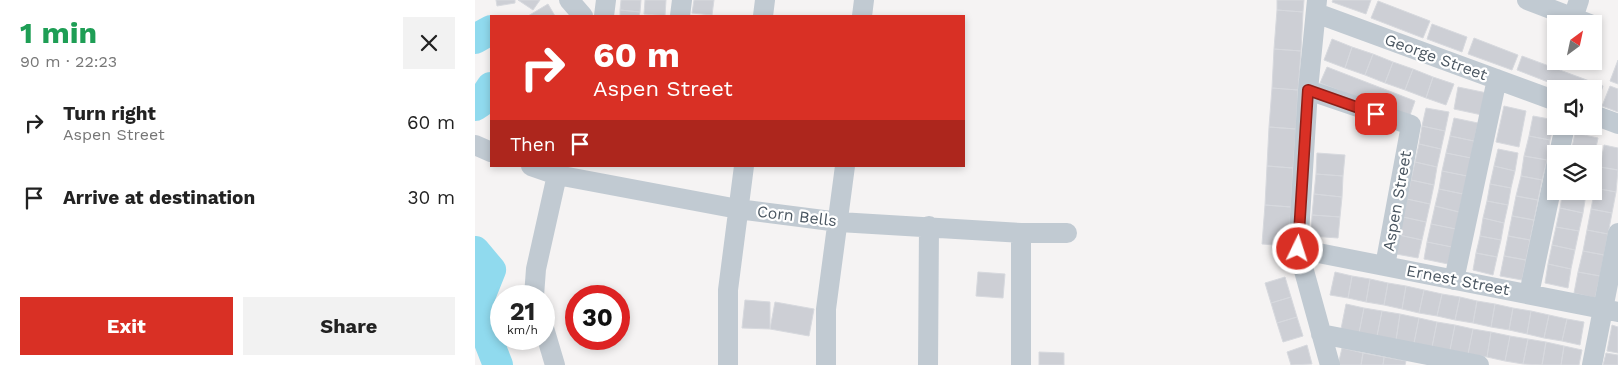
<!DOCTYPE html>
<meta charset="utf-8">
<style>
:root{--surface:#fff;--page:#f2f2f2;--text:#222;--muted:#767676;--accent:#d93025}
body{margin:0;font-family:"Work Sans",sans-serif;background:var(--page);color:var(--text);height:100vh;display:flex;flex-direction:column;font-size:19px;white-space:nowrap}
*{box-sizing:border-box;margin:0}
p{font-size:16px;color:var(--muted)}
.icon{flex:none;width:28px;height:28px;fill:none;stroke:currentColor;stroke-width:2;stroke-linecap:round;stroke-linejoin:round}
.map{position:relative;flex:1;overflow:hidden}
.panel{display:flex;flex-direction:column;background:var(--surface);width:475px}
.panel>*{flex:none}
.banner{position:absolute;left:15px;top:15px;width:475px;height:152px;border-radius:0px;box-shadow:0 2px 8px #0003;background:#d93025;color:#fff;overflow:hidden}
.needle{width:32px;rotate:33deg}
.controls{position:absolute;left:1072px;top:15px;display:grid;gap:10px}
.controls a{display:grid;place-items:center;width:55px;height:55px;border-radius:0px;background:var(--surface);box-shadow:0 2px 8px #0003;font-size:25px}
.speed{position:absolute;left:15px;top:285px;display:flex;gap:10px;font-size:25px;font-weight:700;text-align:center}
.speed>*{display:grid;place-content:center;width:65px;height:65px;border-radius:50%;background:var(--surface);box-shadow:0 2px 8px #0003;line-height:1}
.speed small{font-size:12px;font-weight:400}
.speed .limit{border:8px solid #d22;background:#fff;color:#111}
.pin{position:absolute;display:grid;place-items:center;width:42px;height:42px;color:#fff;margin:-21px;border-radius:10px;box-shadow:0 2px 8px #0006}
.me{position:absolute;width:55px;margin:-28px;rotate:4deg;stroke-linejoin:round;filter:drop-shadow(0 0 4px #0008)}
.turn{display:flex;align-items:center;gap:18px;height:105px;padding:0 20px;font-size:22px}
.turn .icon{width:65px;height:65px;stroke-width:2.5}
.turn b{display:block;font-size:35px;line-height:42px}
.then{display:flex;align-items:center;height:48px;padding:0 20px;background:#0003;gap:10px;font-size:19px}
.round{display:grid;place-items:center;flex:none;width:52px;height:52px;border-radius:0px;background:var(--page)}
.overview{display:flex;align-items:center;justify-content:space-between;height:85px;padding:0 20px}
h1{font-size:30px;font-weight:700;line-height:38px;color:#1e9e55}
.cta{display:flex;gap:10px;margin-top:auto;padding:10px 20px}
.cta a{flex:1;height:58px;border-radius:0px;background:var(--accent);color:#fff;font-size:20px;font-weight:700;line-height:58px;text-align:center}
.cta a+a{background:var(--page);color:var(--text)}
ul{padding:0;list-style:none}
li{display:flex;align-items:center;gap:15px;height:75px;padding:0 20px}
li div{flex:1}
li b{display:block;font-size:19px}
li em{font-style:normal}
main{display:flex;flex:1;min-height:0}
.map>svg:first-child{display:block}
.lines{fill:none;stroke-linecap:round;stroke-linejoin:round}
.river{stroke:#90daee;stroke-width:30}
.building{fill:#cdcfd5;stroke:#d7d9de}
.minor{stroke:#c1cad2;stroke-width:20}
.route-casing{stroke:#8d1f18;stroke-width:12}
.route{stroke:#d93025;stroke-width:9}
.labels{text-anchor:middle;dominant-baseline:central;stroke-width:4.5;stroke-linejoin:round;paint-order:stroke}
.street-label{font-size:16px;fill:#4a5661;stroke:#fff}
</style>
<main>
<section class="panel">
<div class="overview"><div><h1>1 min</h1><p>90 m · 22:23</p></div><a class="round"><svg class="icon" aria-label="close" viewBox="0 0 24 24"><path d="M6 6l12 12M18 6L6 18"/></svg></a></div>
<ul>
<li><svg class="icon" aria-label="right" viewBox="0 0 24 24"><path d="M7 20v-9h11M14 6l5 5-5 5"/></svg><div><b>Turn right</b><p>Aspen Street</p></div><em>60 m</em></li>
<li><svg class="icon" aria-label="arrive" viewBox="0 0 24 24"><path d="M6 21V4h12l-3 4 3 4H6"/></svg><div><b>Arrive at destination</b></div><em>30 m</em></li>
</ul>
<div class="cta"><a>Exit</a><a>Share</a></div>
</section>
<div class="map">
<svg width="1143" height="365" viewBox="0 0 1143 365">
<rect width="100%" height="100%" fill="#f5f3f3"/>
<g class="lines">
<!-- river -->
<path class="river" d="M0,39L16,30
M0,106L6,102L16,87
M0,251L16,270L4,300L6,322L23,365"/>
</g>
<!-- building -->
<path class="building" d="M21,0H40V3L22,6Z
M43,0H65L58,10Z
M146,0H166L165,12L145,10Z
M170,0H191L190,16L169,14Z
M219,0H239L237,15L217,13Z
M802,0H829L828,12L802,10Z
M858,0H896L891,14L857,2Z
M903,1L955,21L948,38L896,18Z
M73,4L80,16H53Z
M145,10L165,12L164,16H145Z
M802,10L828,12L826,51L799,49Z
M957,24L992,37L987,52L952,39Z
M999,38L1043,55L1037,70L993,54Z
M857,39L877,47L870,68L849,60Z
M877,47L898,54L890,75L870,68Z
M799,49L826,51L823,90L797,88Z
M898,54L918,62L910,83L890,75Z
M1047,56L1128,86L1123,100L1119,99V89H1091L1042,70Z
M1143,60V84L1135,81Z
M918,62L938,69L930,90L910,83Z
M852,67L940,101L934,118L845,83Z
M938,69L958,77L951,98L930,90Z
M958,77L979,84L971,105L951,98Z
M1135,86L1143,89V112L1127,106Z
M983,87L1012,93L1007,115L979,109Z
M797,88L823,90L821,129L794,127Z
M1029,106L1051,111L1044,147L1021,142Z
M951,108L974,112L970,131L947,126Z
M1058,116L1080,120L1075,140L1054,136Z
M979,118L1003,123L999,141L975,136Z
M947,126L970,131L966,149L944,144Z
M794,127L821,129L818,168L792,166Z
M1100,133L1123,138L1119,157V154L1096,152Z
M975,136L999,141L996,158L971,153Z
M1054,136L1075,140L1072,160L1049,156Z
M944,144L966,149L962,167L940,162Z
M1129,145L1143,148V170L1125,167Z
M1023,149L1043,153L1040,171L1019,166Z
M842,153L870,155L868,176L841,174Z
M971,153L996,158L992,176L967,171Z
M1049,156L1072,160L1067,180L1046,176Z
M940,162L962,167L959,185L936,180Z
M792,166L818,168L816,207L790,205Z
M1019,166L1040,171L1036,188L1015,184Z
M1125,167L1143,170L1141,192L1120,188Z
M967,171L992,176L988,194L964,189Z
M841,174L868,176L867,197L839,194Z
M1046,176L1067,180L1063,200L1041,196Z
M936,180L959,185L955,204L932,199Z
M1015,184L1036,188L1033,205L1012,201Z
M1120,188L1141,192L1137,213L1116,209Z
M964,189L988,194L984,212L960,206Z
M1088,191L1111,194L1108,213L1085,208Z
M839,194L867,197L865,217L837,215Z
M1041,196L1063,200L1059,220L1037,216Z
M932,199L955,204L951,222L928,217Z
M1012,201L1033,205L1029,223L1008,218Z
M790,205L816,207L813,246L787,244Z
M960,206L984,212L981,229L956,224Z
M1085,208L1108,213L1104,231L1081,227Z
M1116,209L1137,213L1133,234L1112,230Z
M837,215L865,217L863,238L836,236Z
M1037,216L1059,220L1055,240L1033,236Z
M928,217L951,222L947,240L924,235Z
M1008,218L1029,223L1026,240L1005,236Z
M956,224L981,229L977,247L952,242Z
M1081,227L1104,231L1100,250L1077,245Z
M1112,230L1133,234L1129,255L1108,251Z
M924,235L947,240L943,258L921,254Z
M1005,236L1026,240L1022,257L1001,253Z
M1033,236L1055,240L1051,260L1029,256Z
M952,242L977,247L973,264L949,259Z
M1077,245L1100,250L1096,269L1073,264Z
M1108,251L1129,255L1125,276L1103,272Z
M1001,253L1022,257L1018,275L998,270Z
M1029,256L1051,260L1047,280L1025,276Z
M1073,264L1096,269L1093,288L1070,283Z
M503,272L530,274L528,298L501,296Z
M860,272L877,276L873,298L855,295Z
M1103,272L1125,276L1120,298L1099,293Z
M877,276L895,279L891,302L873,298Z
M810,277L816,297L796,303L790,283Z
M895,279L913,283L909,305L891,302Z
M913,283L931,286L927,309L909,305Z
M931,286L949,290L944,313L927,309Z
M949,290L967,294L962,316L944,313Z
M967,294L985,297L980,320L962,316Z
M816,297L822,317L802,323L796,303Z
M985,297L1002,301L998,323L980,320Z
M270,300L295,302V329L267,328Z
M1002,301L1020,304L1016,327L998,323Z
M300,302L339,309L334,336L295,329Z
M871,304L889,308L884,333L866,329Z
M1020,304L1038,308L1034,330L1016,327Z
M889,308L907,311L902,336L884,333Z
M1038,308L1056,311L1052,334L1034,330Z
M907,311L925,314L921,340L902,336Z
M1056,311L1074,315L1069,338L1052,334Z
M925,314L944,318L939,343L921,340Z
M1074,315L1092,319L1087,341L1069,338Z
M822,317L828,336L808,342L802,323Z
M944,318L962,322L957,347L939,343Z
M1092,319L1109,322L1105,345L1087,341Z
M962,322L980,325L975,350L957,347Z
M980,325L998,329L993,354L975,350Z
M1137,325L1143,327V353L1132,351Z
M998,329L1016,332L1012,357L993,354Z
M1016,332L1035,336L1030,361L1012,357Z
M1035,336L1053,339L1048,364L1030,361Z
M1053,339L1071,342L1067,365L1048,364Z
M1071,342L1089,346L1086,365H1067Z
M832,345L837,364L816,365L812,352Z
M1089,346L1107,350L1104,365H1086Z
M867,348L888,353L886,365H863Z
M564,352L589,353V365H564Z
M888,353L909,357L908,365H886Z
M1131,353L1143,355V365H1128Z
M909,357L931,361L930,365H908Z"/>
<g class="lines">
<!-- minor -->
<path class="minor" d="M94,0L108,16
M842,0L833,90L823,249L855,365
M1052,0L1115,24
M841,13L1081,101
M129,16L131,0
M205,16L207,0
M288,16L290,0
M387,16L389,0
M1098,18L1104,0
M833,90L936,125L910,266
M1119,115L1143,124
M0,145L16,152
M1084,154L1090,126
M56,166L82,175L263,209L364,222L546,233H592
M823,249L1143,312
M979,280L1022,79
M1054,294L1081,166
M59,296L61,269L82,175
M69,328L80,365
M846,334L1004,365
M253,365V290L269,166
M351,365V309L370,166
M453,365L454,226
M546,365V233
M1117,365L1143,233"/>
</g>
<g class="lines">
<defs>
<path id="route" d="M823,249L833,90L901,114"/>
</defs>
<!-- route casing -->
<use href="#route" class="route-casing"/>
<!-- route -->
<use href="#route" class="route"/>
</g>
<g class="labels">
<!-- street labels -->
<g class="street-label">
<text transform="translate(961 57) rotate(20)">George Street</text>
<text transform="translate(922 201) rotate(-80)">Aspen Street</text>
<text transform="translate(322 216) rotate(7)">Corn Bells</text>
<text transform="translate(983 280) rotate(11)">Ernest Street</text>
</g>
</g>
</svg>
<div class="controls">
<a><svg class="needle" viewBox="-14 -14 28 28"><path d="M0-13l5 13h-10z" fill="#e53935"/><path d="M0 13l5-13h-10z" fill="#767676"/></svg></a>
<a><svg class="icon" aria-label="sound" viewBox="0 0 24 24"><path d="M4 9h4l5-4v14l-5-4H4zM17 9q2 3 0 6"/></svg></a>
<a><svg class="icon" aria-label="layers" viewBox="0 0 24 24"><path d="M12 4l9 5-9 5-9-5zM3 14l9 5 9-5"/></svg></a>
</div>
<div class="speed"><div>21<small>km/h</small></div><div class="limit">30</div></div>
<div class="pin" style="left:901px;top:114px;background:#d93025"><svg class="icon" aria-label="arrive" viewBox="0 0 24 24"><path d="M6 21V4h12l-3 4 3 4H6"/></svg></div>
<svg class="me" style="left:823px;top:249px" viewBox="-20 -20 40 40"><circle r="17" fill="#d93025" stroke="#fff" stroke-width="3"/><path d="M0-11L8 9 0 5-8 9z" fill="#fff"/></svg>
<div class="banner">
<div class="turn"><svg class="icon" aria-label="right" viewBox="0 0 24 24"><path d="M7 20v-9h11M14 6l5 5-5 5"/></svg><div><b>60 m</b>Aspen Street</div></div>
<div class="then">Then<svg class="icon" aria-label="arrive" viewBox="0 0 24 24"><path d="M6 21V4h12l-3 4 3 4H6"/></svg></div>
</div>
</div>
</main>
